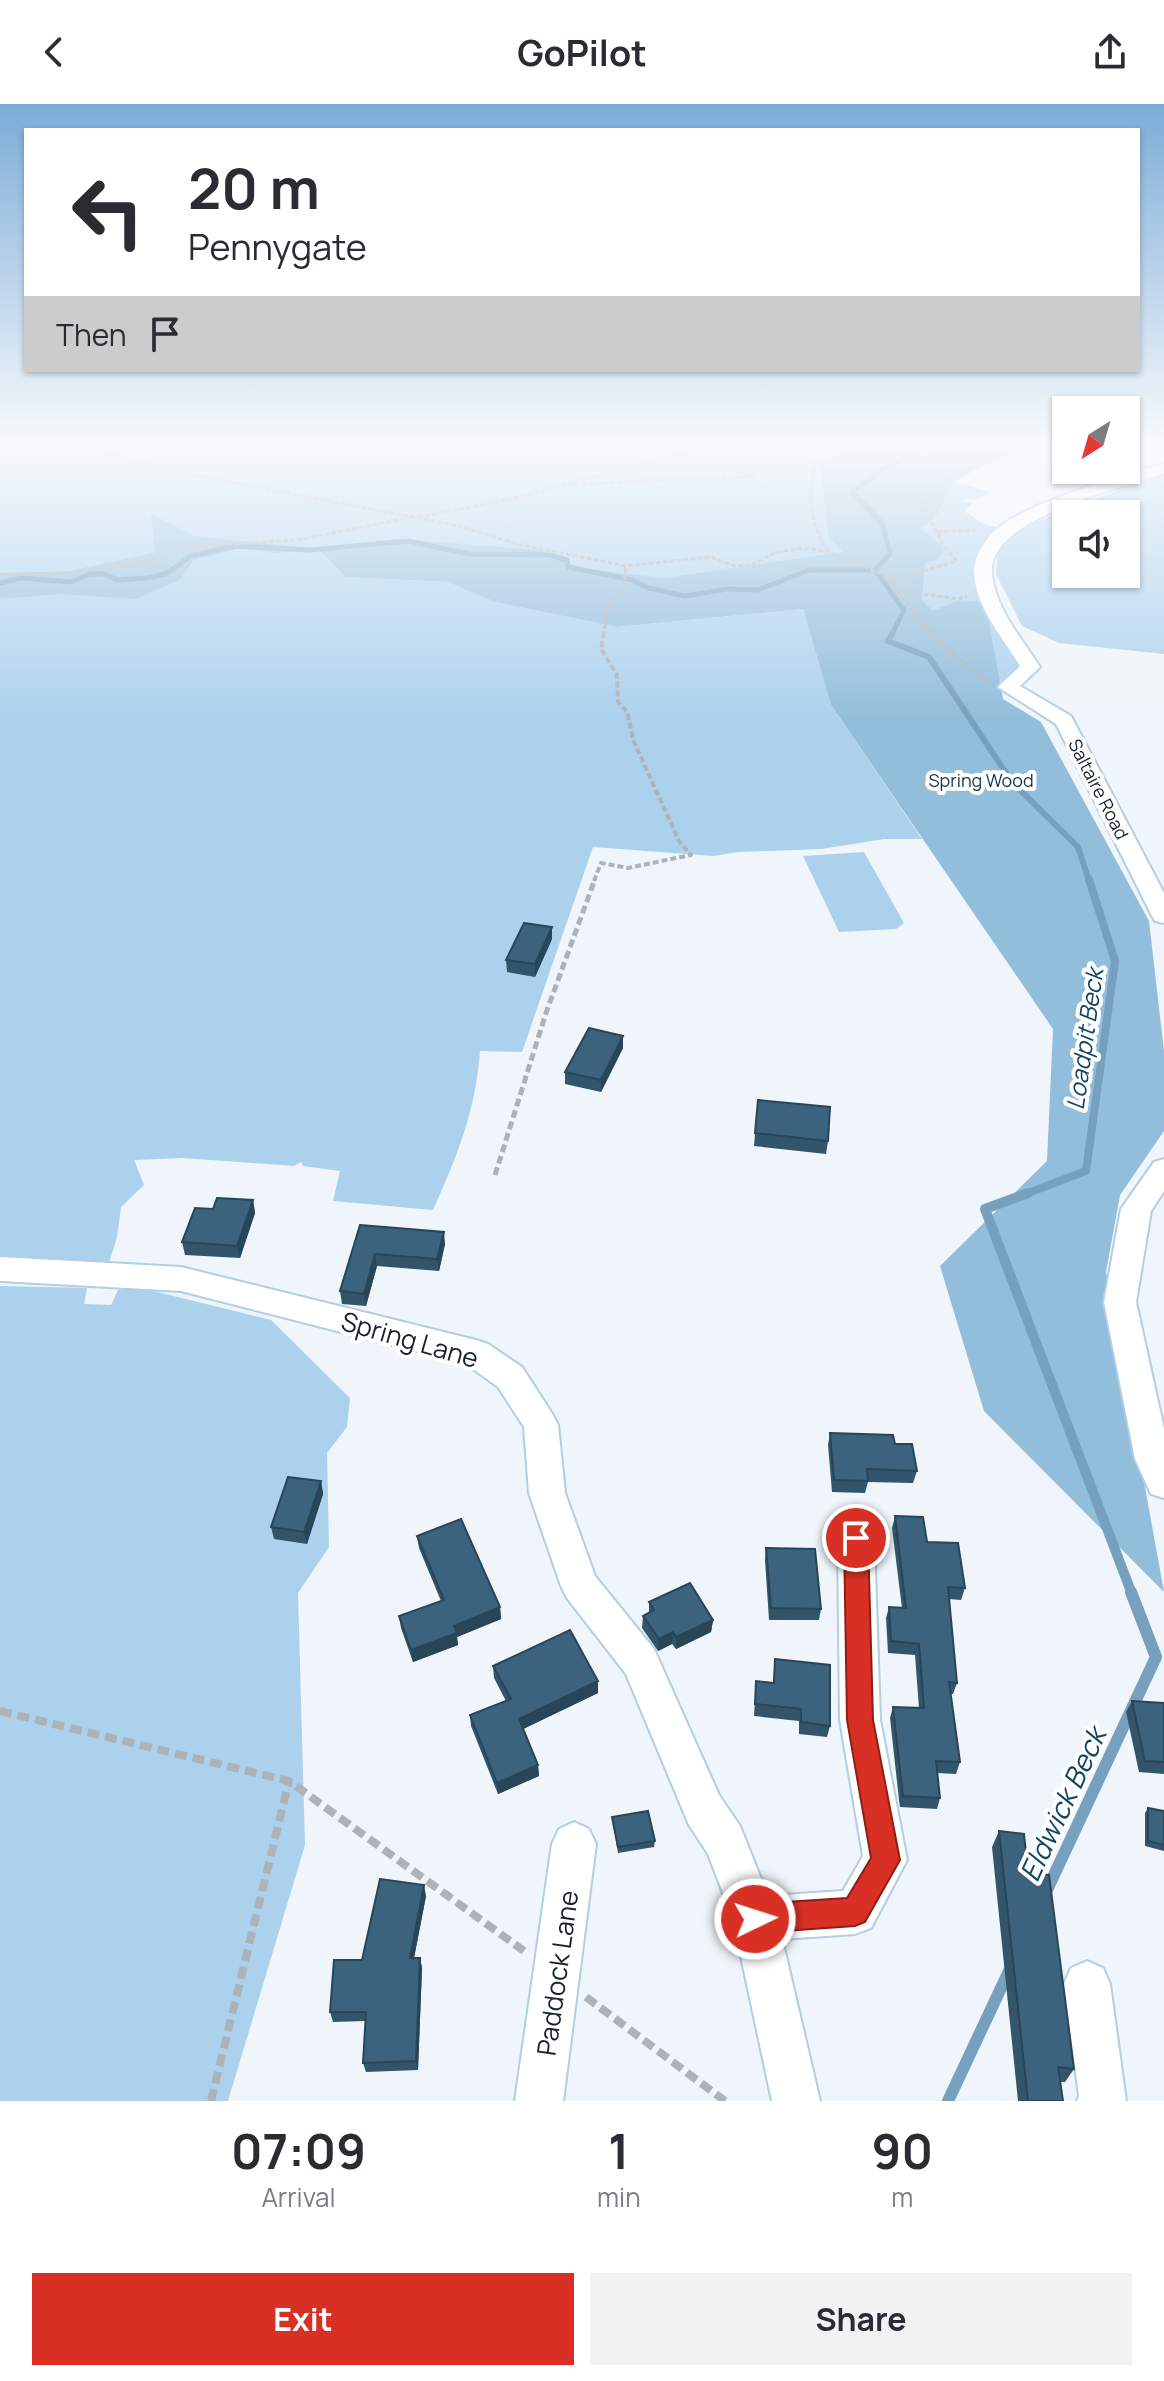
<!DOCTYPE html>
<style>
:root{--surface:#fff;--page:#f2f2f3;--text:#2b2b33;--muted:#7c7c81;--accent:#d93025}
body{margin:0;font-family:Manrope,sans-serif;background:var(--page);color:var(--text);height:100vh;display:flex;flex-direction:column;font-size:30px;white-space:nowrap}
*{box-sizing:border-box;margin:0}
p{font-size:26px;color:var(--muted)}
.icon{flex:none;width:44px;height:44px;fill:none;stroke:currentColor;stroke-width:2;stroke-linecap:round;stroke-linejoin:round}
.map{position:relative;height:1997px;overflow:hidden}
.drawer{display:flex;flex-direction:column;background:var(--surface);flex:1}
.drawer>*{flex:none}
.hud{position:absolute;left:24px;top:24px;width:1116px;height:244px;border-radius:0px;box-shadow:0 2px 6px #0004;background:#fff;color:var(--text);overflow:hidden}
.needle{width:52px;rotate:217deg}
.tools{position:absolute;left:1052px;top:292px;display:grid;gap:16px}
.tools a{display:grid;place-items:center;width:88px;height:88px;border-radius:0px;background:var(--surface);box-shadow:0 2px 6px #0004;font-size:40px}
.pin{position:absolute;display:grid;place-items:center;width:68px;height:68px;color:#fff;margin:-34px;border:4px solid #fff;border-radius:50%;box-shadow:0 2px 8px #0007}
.me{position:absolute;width:88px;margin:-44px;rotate:86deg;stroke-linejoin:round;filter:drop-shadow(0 0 6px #0008)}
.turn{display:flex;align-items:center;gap:28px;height:168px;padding:0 32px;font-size:36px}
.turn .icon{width:104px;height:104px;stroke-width:2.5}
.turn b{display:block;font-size:56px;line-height:68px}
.then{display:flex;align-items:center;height:76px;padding:0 32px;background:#0003;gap:16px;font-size:30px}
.eta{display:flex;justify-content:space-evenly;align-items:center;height:136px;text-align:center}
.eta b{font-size:48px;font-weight:700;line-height:56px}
.action{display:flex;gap:16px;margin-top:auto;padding:16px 32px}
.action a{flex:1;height:92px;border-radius:0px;background:var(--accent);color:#fff;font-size:32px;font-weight:700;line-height:92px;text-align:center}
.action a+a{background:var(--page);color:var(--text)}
header{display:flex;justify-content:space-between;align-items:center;height:104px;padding:0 32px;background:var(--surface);font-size:36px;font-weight:700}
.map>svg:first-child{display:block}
.green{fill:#acd1ed;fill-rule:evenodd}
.forest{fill:#92bddb}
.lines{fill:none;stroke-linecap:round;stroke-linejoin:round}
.stream-far4{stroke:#77a0be;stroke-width:5}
.stream-far3{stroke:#77a0be;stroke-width:6}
.stream-far2{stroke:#77a0be;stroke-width:8}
.stream-far1{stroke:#77a0be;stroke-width:10}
.stream{stroke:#77a0be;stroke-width:12}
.street-casing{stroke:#b1cee3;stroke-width:4}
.path-far3{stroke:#abb3b9;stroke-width:3;stroke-dasharray:5 2;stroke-linecap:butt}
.path-far2{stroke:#abb3b9;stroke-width:4;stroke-dasharray:6 3;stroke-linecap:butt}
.path-far1{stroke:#abb3b9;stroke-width:5;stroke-dasharray:8 4;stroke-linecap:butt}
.path{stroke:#abb3b9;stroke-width:8;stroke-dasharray:12 6;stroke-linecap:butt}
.street{fill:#fff;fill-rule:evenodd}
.wall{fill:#33556c}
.shaded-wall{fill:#294558}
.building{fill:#3b637e;stroke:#294558;stroke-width:2}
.route{fill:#d93025;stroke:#8d1f18;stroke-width:2}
.labels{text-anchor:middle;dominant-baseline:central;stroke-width:8;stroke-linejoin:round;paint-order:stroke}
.far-park-label{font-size:18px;fill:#12344a;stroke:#fff}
.far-street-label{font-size:18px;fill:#17222a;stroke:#fff}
.water-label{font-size:24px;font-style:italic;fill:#114463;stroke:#fff}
.near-street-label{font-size:26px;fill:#17222a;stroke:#fff}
.near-water-label{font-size:28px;font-style:italic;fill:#114463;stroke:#fff}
</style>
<header><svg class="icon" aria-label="back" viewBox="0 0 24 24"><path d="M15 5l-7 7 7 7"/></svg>GoPilot<svg class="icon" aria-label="share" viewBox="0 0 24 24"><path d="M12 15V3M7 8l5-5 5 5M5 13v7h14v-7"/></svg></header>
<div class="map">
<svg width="1164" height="1997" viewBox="0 0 1164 1997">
<rect width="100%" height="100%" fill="#eff5fa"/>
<!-- green -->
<path class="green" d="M0,337H1051L992,356L955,378L991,388L978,395L961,396L973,399L964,407L984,420L1000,424L980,459L1023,558L1011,577H996L935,528L715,482L319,446L345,473L447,478L495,498L617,523L803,505L831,601L922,735H884L821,745L738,748L714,752L593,743L522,948L480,947C476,1005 457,1053 433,1106L333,1097L340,1067L303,1062L301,1058L294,1062L183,1054L134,1056L144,1081L121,1103L117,1133L109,1159L0,1156V495L181,475L193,457L206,454L152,412L155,448L68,467L0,469Z
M1164,369V550L1059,539L1022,522L996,470L998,447L1014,426ZM1066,410H1126V470H1066Z
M864,748L904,819L896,825L839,828L803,752Z
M0,1182L87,1184L84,1200L111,1201L118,1186L145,1185L271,1216L350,1294L347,1323L327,1349L329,1443L298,1489L305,1741L228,1997H0Z"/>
<!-- forest -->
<path class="forest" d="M868,337H1054C1033,342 967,365 954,379C939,395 944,414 920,424L945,444L937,456L925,459L922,496L933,507L954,498L985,497L1003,595L1041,618L1149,817L1164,947V1027L1120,1091L1106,1168L1164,1488L984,1307L940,1162L1047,1057L1053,925L831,601L803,505L617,523L495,498L447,478L345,473L318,445L276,449L241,444L193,457L181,475L136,495L60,490L0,495V469L68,467L155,448L151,410L194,432L318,445L397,435L541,446L580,464L665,474L843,448L829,434L820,361Z"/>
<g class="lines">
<!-- stream-far4 -->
<path class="stream-far4" d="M0,479L21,474L71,478L90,470H104L118,476L147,474L166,470L191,452L234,442L310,446L408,437L469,450L550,451L567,456L568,463L632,476L649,484L685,492L727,485L758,486L809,466H875
M891,532L904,506L875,466L890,450L882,419L852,388L883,365L934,337"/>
<!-- stream-far3 -->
<path class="stream-far3" d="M892,530L888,537L929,553L1012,678L1078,743L1089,777"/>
<!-- stream-far2 -->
<path class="stream-far2" d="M1023,1091L1086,1067L1115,857L1089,775"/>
<!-- stream-far1 -->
<path class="stream-far1" d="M1028,1089L985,1105L1132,1490"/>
<!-- stream -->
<path class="stream" d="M1047,1786L1156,1553L1131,1488
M948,1997L1009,1867"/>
<defs>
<path id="street" d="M1164,360V369C1123,384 986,414 992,470C995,504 1022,535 1040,563L1020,582L1071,612L1164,789V819L1155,817L1152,812L1056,620L998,583L1020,562C1003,534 975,502 974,468C974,452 985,435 997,425C1029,398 1122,371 1164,360Z
M1164,1055V1087L1151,1107L1136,1198L1164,1325V1394L1151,1390L1135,1355L1104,1198L1121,1105L1154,1058Z
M0,1153L181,1163L476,1236L488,1240L522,1263L553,1311L558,1321L565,1389L595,1472L654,1545L719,1691L740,1722L768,1792L843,1787L863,1752L840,1616L838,1434L843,1422L856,1418L869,1422L874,1434L880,1616L907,1756L871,1824L855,1830L782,1835L820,1997H772L733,1815L708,1750L689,1721L626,1570L567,1494L561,1482L529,1389L524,1323L498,1283L466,1260L181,1187L0,1177Z
M574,1718L589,1725L596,1740L563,1997H515L552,1740L559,1725Z
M1087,1857L1103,1864L1110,1880L1126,1997H1077L1079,1992L1064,1880L1071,1864Z"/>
</defs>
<!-- street casing -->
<use href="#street" class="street-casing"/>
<!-- path-far3 -->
<path class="path-far3" d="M61,337L163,365L459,422L517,440L626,462L711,453L734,462L751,461L776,448L804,444L830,448L884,471L933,532
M826,337C807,373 804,414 829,448
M726,339L738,369
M0,341H63
M561,381L754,372L738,368
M418,413L507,396L731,337
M937,428L978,426
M0,470L69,469L151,457L189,442L297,436L408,414
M890,477L957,457L945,444L921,398L975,357L1019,337
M896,486L959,495L967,492
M603,532L609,500L624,484L626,462"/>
<!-- path-far2 -->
<path class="path-far2" d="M930,530L988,578
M594,777L601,759L628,764L691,751L679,737L634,638L627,608L618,598L617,571L601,545L604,530"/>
<!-- path-far1 -->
<path class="path-far1" d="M495,1071L546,909L595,775"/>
<!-- path -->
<path class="path" d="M0,1607L289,1677L524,1847
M586,1893L725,1997
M211,1997L289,1677"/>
<!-- street -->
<use href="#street" class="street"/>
</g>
<!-- wall -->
<path class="wall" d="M552,835L535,873L507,868L506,856Z
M623,932V944L601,988L565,980V968Z
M758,996L828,1037L826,1050L754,1042Z
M253,1096L255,1109L240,1154L185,1151L182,1138L213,1105Z
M360,1121L445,1140L439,1167L377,1162L366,1202L342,1200L340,1187Z
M830,1329L895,1340L917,1367L913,1379L868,1378L865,1389L832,1388L828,1341Z
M321,1377L323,1390L307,1440L274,1435L271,1423Z
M895,1412L927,1438L965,1484L961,1496L949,1495L957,1579L953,1590H950L960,1658L956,1670L937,1669L940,1694L937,1705L900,1703L899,1696L890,1614L893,1603L919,1604L915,1551L888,1549L886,1514L889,1503L902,1504L892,1424Z
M417,1432L500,1503L501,1515L457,1533L458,1541L413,1558L401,1524L399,1512L441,1497L419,1444Z
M766,1444L821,1505L819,1516H769L765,1456Z
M649,1498L713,1516L711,1528L676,1545L672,1540L658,1547L642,1524L643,1512L649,1509Z
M775,1555L830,1622L827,1633L799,1630V1617L754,1612L756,1577L773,1579Z
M493,1562L598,1589L523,1625L538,1661L539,1672L498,1690L471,1622L470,1611L506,1597L494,1574Z
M1132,1597L1164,1599V1670L1139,1668L1126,1608Z
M1148,1704L1164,1707V1747L1145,1742V1709Z
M612,1713L655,1737L654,1743L618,1749Z
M999,1727L1074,1965L1065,1978H1060L1063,1997H1018L992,1743Z
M426,1792L414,1854H420L422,1864L418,1966L366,1968L363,1959L366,1917L333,1918L330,1908L362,1856Z"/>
<!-- shaded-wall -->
<path class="shaded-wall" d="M552,823V835L535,873V860Z
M623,932V944L601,988V976Z
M253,1096L255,1109L240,1154L237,1142Z
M444,1128L445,1140L439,1167L437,1155Z
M375,1150L377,1162L366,1202L364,1190Z
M321,1377L323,1390L307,1440L304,1428Z
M500,1503L501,1515L457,1533L458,1541L413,1558L411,1546L454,1522Z
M713,1516L711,1528L676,1545V1533Z
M673,1528L672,1540L658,1547L659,1535Z
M598,1577V1589L519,1627V1615Z
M538,1661L539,1672L498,1690L497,1679Z
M424,1781L426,1792L412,1864L410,1854Z
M420,1854L422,1864L418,1966L416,1957Z"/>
<!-- building -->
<path class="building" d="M524,819L552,823L535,860L506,856Z
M589,924L623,932L601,976L565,968Z
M758,996L830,1003L828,1037L755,1029Z
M217,1094L253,1096L237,1142L182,1138L195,1104L213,1105Z
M360,1121L444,1128L437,1155L375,1150L364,1190L340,1187Z
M830,1329L893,1331L895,1340H912L917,1367L867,1365L868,1377L834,1376Z
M288,1373L321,1377L304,1428L271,1423Z
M895,1412L923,1413L927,1438L958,1439L965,1484L948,1483L957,1579L949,1578L960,1658L936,1657L940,1694L903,1692L902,1685L893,1603L924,1604L919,1540L891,1537L889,1503L906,1504Z
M461,1415L500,1503L454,1522L457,1529L411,1546L399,1512L444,1496L417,1432Z
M766,1444L815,1445L821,1505L771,1504Z
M690,1479L713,1516L676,1533L673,1528L659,1535L643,1512L654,1506L649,1498Z
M570,1526L598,1577L519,1615L538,1661L497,1679L470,1611L511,1595L493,1562Z
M775,1555L830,1561V1622L801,1618V1605L755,1600L756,1577L774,1579Z
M1132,1597L1164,1599V1658L1145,1657Z
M1148,1704L1164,1707V1741L1148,1737Z
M648,1707L655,1737L618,1743L612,1713Z
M999,1727L1024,1730L1028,1769L1049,1771L1074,1965L1058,1963L1063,1997H1028Z
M380,1775L424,1781L410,1854H420L416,1957L363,1959L366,1908H330L334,1856H362Z"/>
<!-- sky -->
<linearGradient id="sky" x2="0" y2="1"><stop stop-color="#7bacd7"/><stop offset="0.55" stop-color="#f8fafd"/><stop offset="1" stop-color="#f8fafd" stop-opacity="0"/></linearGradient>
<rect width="1164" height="617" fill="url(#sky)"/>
<!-- route -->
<path class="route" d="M856,1424L864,1427L868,1434L873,1616L900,1756L865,1818L855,1822L755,1829L745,1825L740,1815L745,1805L755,1800L847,1794L871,1754L847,1616L844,1434L847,1427Z"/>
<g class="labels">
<!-- far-park labels -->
<g class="far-park-label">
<text x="981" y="676">Spring Wood</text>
</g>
<!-- far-street labels -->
<g class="far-street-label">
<text transform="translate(1099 685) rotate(63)">Saltaire Road</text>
</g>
<!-- water labels -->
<g class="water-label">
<text transform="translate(1084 935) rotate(-82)">Loadpit Beck</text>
</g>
<!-- near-street labels -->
<g class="near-street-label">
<text transform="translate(410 1235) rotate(16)">Spring Lane</text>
<text transform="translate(557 1869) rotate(-82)">Paddock Lane</text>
</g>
<!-- near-water labels -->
<g class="near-water-label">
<text transform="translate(1062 1700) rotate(-65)">Eldwick Beck</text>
</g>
</g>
</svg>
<div class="tools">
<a><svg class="needle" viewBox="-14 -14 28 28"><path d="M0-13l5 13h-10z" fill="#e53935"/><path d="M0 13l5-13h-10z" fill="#7c7c81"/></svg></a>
<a><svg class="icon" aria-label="sound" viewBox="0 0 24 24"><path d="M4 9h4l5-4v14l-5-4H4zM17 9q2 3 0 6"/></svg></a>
</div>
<div class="pin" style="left:856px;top:1434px;background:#d93025"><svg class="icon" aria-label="arrive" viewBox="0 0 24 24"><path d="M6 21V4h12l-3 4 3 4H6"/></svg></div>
<svg class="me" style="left:755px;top:1815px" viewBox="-20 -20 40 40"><circle r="17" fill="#d93025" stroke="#fff" stroke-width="3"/><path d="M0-11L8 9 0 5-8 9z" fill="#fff"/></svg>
<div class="hud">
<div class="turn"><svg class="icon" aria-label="left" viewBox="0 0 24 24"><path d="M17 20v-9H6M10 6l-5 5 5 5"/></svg><div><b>20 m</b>Pennygate</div></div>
<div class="then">Then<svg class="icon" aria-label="arrive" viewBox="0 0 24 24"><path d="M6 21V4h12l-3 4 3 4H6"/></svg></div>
</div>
</div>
<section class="drawer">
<div class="eta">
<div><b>07:09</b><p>Arrival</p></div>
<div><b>1</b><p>min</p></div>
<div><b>90</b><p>m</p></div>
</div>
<div class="action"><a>Exit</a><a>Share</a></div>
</section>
